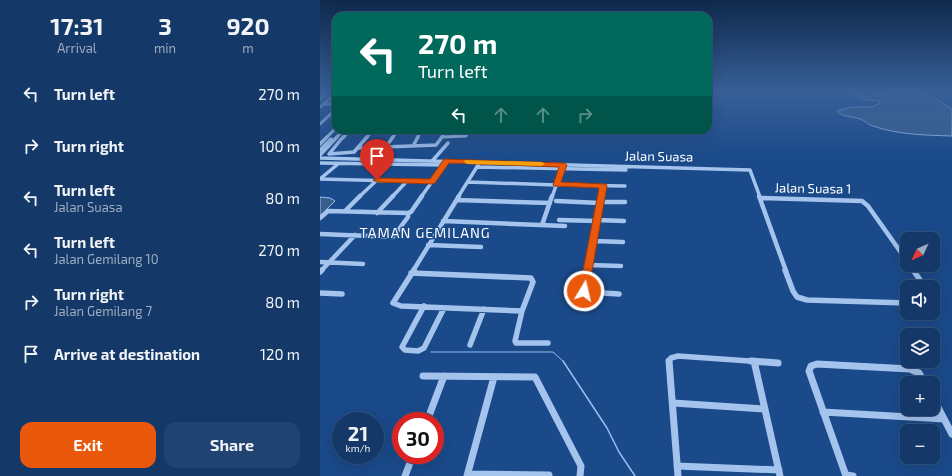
<!DOCTYPE html>
<meta charset="utf-8">
<style>
:root{--surface:#143868;--page:#214371;--text:#f1f3f6;--muted:#9dacc0;--line:#33527c;--accent:#ea580c}
body{margin:0;font-family:"Exo 2",sans-serif;background:var(--page);color:var(--text);height:100vh;display:flex;flex-direction:column;font-size:15px;white-space:nowrap}
*{box-sizing:border-box;margin:0}
p{font-size:13px;color:var(--muted)}
.icon{flex:none;width:22px;height:22px;fill:none;stroke:currentColor;stroke-width:2;stroke-linecap:round;stroke-linejoin:round}
.map{position:relative;flex:1;overflow:hidden}
.drawer{display:flex;flex-direction:column;background:var(--surface);width:320px}
.drawer>*{flex:none}
.guide{position:absolute;left:12px;top:12px;width:380px;height:122px;border-radius:12px;box-shadow:0 4px 16px #0002,0 0 0 1px var(--line);background:#00695c;color:#fff;overflow:hidden}
.needle{width:26px;rotate:226deg}
.buttons{position:absolute;left:580px;top:232px;display:grid;gap:8px}
.buttons a{display:grid;place-items:center;width:40px;height:40px;border-radius:8px;background:var(--surface);box-shadow:0 4px 16px #0002,0 0 0 1px var(--line);font-size:20px}
.speed{position:absolute;left:12px;top:412px;display:flex;gap:8px;font-size:20px;font-weight:700;text-align:center}
.speed>*{display:grid;place-content:center;width:52px;height:52px;border-radius:50%;background:var(--surface);box-shadow:0 4px 16px #0002,0 0 0 1px var(--line);line-height:1}
.speed small{font-size:10px;font-weight:400}
.speed .limit{border:6px solid #d22;background:#fff;color:#111}
.pin{position:absolute;display:grid;place-items:center;width:34px;height:34px;color:#fff;margin:-41px -17px;border-radius:50% 50% 50% 0;rotate:-45deg;box-shadow:0 0 4px #0007}
.pin .icon{rotate:45deg}
.me{position:absolute;width:44px;margin:-22px;rotate:9deg;stroke-linejoin:round;filter:drop-shadow(0 0 3px #0008)}
.turn{display:flex;align-items:center;gap:14px;height:84px;padding:0 20px;font-size:18px}
.turn .icon{width:52px;height:52px;stroke-width:2.5}
.turn b{display:block;font-size:28px;line-height:34px}
.lanes{display:flex;align-items:center;height:38px;padding:0 20px;background:#0003;justify-content:center;gap:20px;direction:ltr}
.lanes .off{opacity:.35}
.eta{display:flex;justify-content:space-evenly;align-items:center;height:68px;text-align:center}
.eta b{font-size:24px;font-weight:700;line-height:28px}
.action{display:flex;gap:8px;margin-top:auto;padding:8px 20px}
.action a{flex:1;height:46px;border-radius:12px;background:var(--accent);color:#fff;font-size:16px;font-weight:700;line-height:46px;text-align:center}
.action a+a{background:var(--page);color:var(--text)}
ul{padding:0;list-style:none}
li{display:flex;align-items:center;gap:12px;height:52px;padding:0 20px}
li div{flex:1}
li b{display:block;font-size:15px}
li em{font-style:normal}
main{display:flex;flex:1;min-height:0}
.map>svg:first-child{display:block}
.water{fill:#3a5d8c;stroke:#97bfef}
.lines{fill:none;stroke-linecap:round;stroke-linejoin:round}
.stream-far1{stroke:#97bfef;stroke-width:1}
.stream{stroke:#97bfef;stroke-width:1.5}
.minor-far4{stroke:#a4c4ed;stroke-width:3}
.minor-far3{stroke:#a4c4ed;stroke-width:3.5}
.minor-far2{stroke:#a4c4ed;stroke-width:4.5}
.minor-far1{stroke:#a4c4ed;stroke-width:5.5}
.minor{stroke:#a4c4ed;stroke-width:7}
.route{fill:#ea580c;stroke:#983908}
.slow{fill:#f59e0b}
.labels{text-anchor:middle;dominant-baseline:central;stroke-width:3;stroke-linejoin:round;paint-order:stroke}
.street-label{font-size:13px;fill:#fff;stroke:#1a4a8a}
.neighbourhood-label{font-size:14px;letter-spacing:1px;fill:#fff;stroke:#1a4a8a}
</style>
<main>
<section class="drawer">
<div class="eta">
<div><b>17:31</b><p>Arrival</p></div>
<div><b>3</b><p>min</p></div>
<div><b>920</b><p>m</p></div>
</div>
<ul>
<li><svg class="icon" aria-label="left" viewBox="0 0 24 24"><path d="M17 20v-9H6M10 6l-5 5 5 5"/></svg><div><b>Turn left</b></div><em>270 m</em></li>
<li><svg class="icon" aria-label="right" viewBox="0 0 24 24"><path d="M7 20v-9h11M14 6l5 5-5 5"/></svg><div><b>Turn right</b></div><em>100 m</em></li>
<li><svg class="icon" aria-label="left" viewBox="0 0 24 24"><path d="M17 20v-9H6M10 6l-5 5 5 5"/></svg><div><b>Turn left</b><p>Jalan Suasa</p></div><em>80 m</em></li>
<li><svg class="icon" aria-label="left" viewBox="0 0 24 24"><path d="M17 20v-9H6M10 6l-5 5 5 5"/></svg><div><b>Turn left</b><p>Jalan Gemilang 10</p></div><em>270 m</em></li>
<li><svg class="icon" aria-label="right" viewBox="0 0 24 24"><path d="M7 20v-9h11M14 6l5 5-5 5"/></svg><div><b>Turn right</b><p>Jalan Gemilang 7</p></div><em>80 m</em></li>
<li><svg class="icon" aria-label="arrive" viewBox="0 0 24 24"><path d="M6 21V4h12l-3 4 3 4H6"/></svg><div><b>Arrive at destination</b></div><em>120 m</em></li>
</ul>
<div class="action"><a>Exit</a><a>Share</a></div>
</section>
<div class="map">
<svg width="632" height="476" viewBox="0 0 632 476">
<rect width="100%" height="100%" fill="#1a4a8a"/>
<!-- water -->
<path class="water" d="M588,91C606,91 617,100 632,109V136C605,135 579,135 553,126C548,125 545,120 540,119C532,116 523,118 517,111L532,107H552L559,104V101L548,100L533,94L548,97Z
M0,197L10,198L15,201L0,216Z"/>
<g class="lines">
<!-- stream-far1 -->
<path class="stream-far1" d="M111,352H233L244,362"/>
<!-- stream -->
<path class="stream" d="M243,361L287,428L299,452L315,476"/>
<!-- minor-far4 -->
<path class="minor-far4" d="M0,93H7L0,99
M4,104H16
M0,107L16,93
M0,124L16,109
M123,137L146,136L150,130
M6,138L16,128
M16,138L24,130
M23,138L30,130
M46,138L53,130
M72,138L78,130
M97,138L102,130
M121,138L126,130"/>
<!-- minor-far3 -->
<path class="minor-far3" d="M23,137L9,154L34,152L47,137
M0,144L7,137
M93,146L98,137
M39,148L116,145L122,137
M65,148L73,137
M0,150L11,139
M0,155L17,137
M0,158L430,170L440,197
M113,160L128,143
M0,163L124,165
M157,167L306,170
M0,179L112,182
M0,179L18,164
M148,182L236,185
M237,185L305,186
M39,197L57,180
M72,197L87,181
M101,197L124,165
M138,197L160,162
M232,197L243,166
M281,197L283,186"/>
<!-- minor-far2 -->
<path class="minor-far2" d="M439,196L466,271
M440,198L542,201L548,206L587,261
M137,200L230,203
M236,201L280,203
M280,202H305
M25,211L40,196
M57,213L73,196
M88,213L91,212L102,196
M0,218L8,211L88,213
M239,220L277,221
M277,220L304,221
M123,221L245,226
M222,225L232,196
M0,234L73,237L88,217V213
M273,241L303,242
M108,245L161,247
M0,262L43,264
M268,265L301,266
M590,265L594,271
M1,271L35,235
M93,271L139,196
M267,271L281,196"/>
<!-- minor-far1 -->
<path class="minor-far1" d="M94,270L73,303L81,306L202,311
M268,270L264,289L266,292L299,294
M465,270L473,291L477,297L487,300L587,303
M593,270L605,287
M0,272L2,270
M91,273L211,278L213,282L202,311L195,341L196,343H228
M0,293L22,294
M613,298V302
M104,306L82,347L85,350L98,351L104,348L124,308
M150,345L164,309
M349,362L351,358L358,356L445,362"/>
<!-- minor -->
<path class="minor" d="M349,361L358,476
M431,361L458,363
M434,361L460,476
M103,376L215,377L261,466L260,476
M613,398L632,434
M353,403L445,409
M503,412L624,419
M107,421L124,376
M357,466L459,470
M148,474L229,475
M526,475L533,476
M85,476L93,455
M147,476L174,377
M526,476L489,371L491,366L497,364L590,369L599,373L605,383"/>
</g>
<!-- sky -->
<linearGradient id="sky" x2="0" y2="1"><stop stop-color="#0e294c"/><stop offset="0.58" stop-color="#386098"/><stop offset="1" stop-color="#386098" stop-opacity="0"/></linearGradient>
<rect width="632" height="158" fill="url(#sky)"/>
<!-- route -->
<path class="route" d="M124,159L244,163L247,165L241,182L286,184L287,186L268,294L264,295L260,294L259,291L279,188L234,186L233,185L239,167L129,163L115,183L112,184L57,182L53,180L57,178L110,179Z"/>
<!-- slow -->
<path class="slow" d="M145,160L222,162L225,164L222,166L147,164L144,162Z"/>
<g class="labels">
<!-- street labels -->
<g class="street-label">
<text transform="translate(339 156) rotate(1)">Jalan Suasa</text>
<text transform="translate(493 188) rotate(1)">Jalan Suasa 1</text>
</g>
<!-- neighbourhood labels -->
<g class="neighbourhood-label">
<text x="105" y="232">TAMAN GEMILANG</text>
</g>
</g>
</svg>
<div class="buttons">
<a><svg class="needle" viewBox="-14 -14 28 28"><path d="M0-13l5 13h-10z" fill="#e53935"/><path d="M0 13l5-13h-10z" fill="#9dacc0"/></svg></a>
<a><svg class="icon" aria-label="sound" viewBox="0 0 24 24"><path d="M4 9h4l5-4v14l-5-4H4zM17 9q2 3 0 6"/></svg></a>
<a><svg class="icon" aria-label="layers" viewBox="0 0 24 24"><path d="M12 4l9 5-9 5-9-5zM3 14l9 5 9-5"/></svg></a>
<a>+</a>
<a>−</a>
</div>
<div class="speed"><div>21<small>km/h</small></div><div class="limit">30</div></div>
<div class="pin" style="left:57px;top:180px;background:#d93025"><svg class="icon" aria-label="arrive" viewBox="0 0 24 24"><path d="M6 21V4h12l-3 4 3 4H6"/></svg></div>
<svg class="me" style="left:264px;top:291px" viewBox="-20 -20 40 40"><circle r="17" fill="#ea580c" stroke="#fff" stroke-width="3"/><path d="M0-11L8 9 0 5-8 9z" fill="#fff"/></svg>
<div class="guide">
<div class="turn"><svg class="icon" aria-label="left" viewBox="0 0 24 24"><path d="M17 20v-9H6M10 6l-5 5 5 5"/></svg><div><b>270 m</b>Turn left</div></div>
<div class="lanes"><svg class="icon" aria-label="left" viewBox="0 0 24 24"><path d="M17 20v-9H6M10 6l-5 5 5 5"/></svg><svg class="icon off" aria-label="ahead" viewBox="0 0 24 24"><path d="M12 20V5M6 11l6-6 6 6"/></svg><svg class="icon off" aria-label="ahead" viewBox="0 0 24 24"><path d="M12 20V5M6 11l6-6 6 6"/></svg><svg class="icon off" aria-label="right" viewBox="0 0 24 24"><path d="M7 20v-9h11M14 6l5 5-5 5"/></svg></div>
</div>
</div>
</main>
